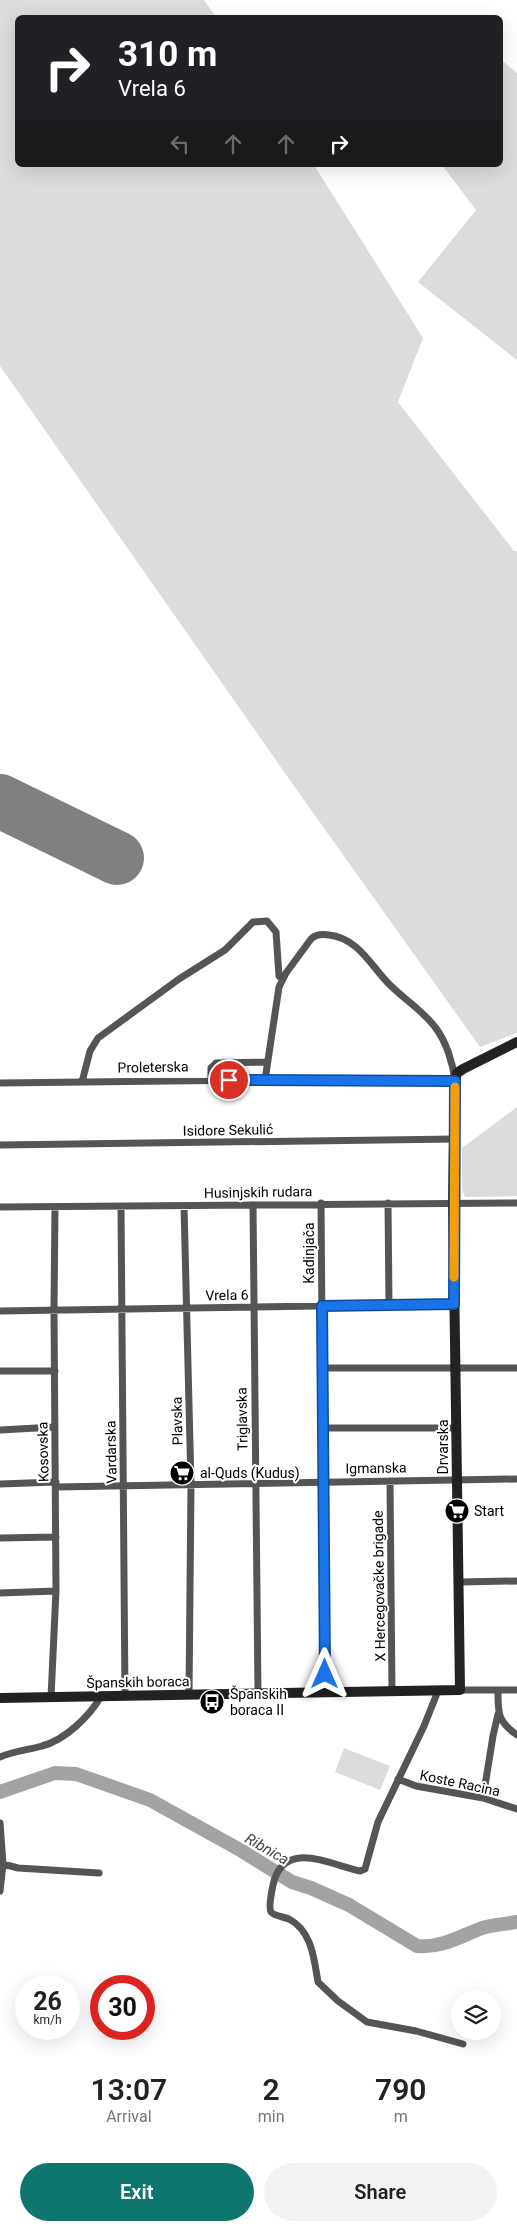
<!DOCTYPE html>
<meta charset="utf-8">
<style>
:root{--surface:#fff;--page:#f2f2f2;--text:#222;--muted:#767676;--accent:#0f766e}
body{margin:0;font-family:Roboto,sans-serif;background:var(--page);color:var(--text);height:100vh;display:flex;flex-direction:column;font-size:19px;white-space:nowrap}
*{box-sizing:border-box;margin:0}
p{font-size:16px;color:var(--muted)}
.icon{flex:none;width:28px;height:28px;fill:none;stroke:currentColor;stroke-width:2;stroke-linecap:round;stroke-linejoin:round}
.map{position:relative;height:2056px;overflow:hidden}
.sheet{display:flex;flex-direction:column;background:var(--surface);flex:1}
.sheet>*{flex:none}
.guide{position:absolute;left:15px;top:15px;width:488px;height:152px;border-radius:8px;box-shadow:0 5px 20px #0002;background:#202124;color:#fff;overflow:hidden}
.controls{position:absolute;left:451px;top:1990px;display:grid;gap:10px}
.controls a{display:grid;place-items:center;width:50px;height:50px;border-radius:50%;background:var(--surface);box-shadow:0 5px 20px #0002;font-size:25px}
.speed{position:absolute;left:15px;top:1975px;display:flex;gap:10px;font-size:25px;font-weight:700;text-align:center}
.speed>*{display:grid;place-content:center;width:65px;height:65px;border-radius:50%;background:var(--surface);box-shadow:0 5px 20px #0002;line-height:1}
.speed small{font-size:12px;font-weight:400}
.speed .limit{border:8px solid #d22;background:#fff;color:#111}
.pin{position:absolute;display:grid;place-items:center;width:42px;height:42px;color:#fff;margin:-21px;border:2px solid #fff;border-radius:50%;box-shadow:0 1px 5px #0007}
.me{position:absolute;width:55px;margin:-28px;rotate:0deg;stroke-linejoin:round;filter:drop-shadow(0 0 4px #0008)}
.turn{display:flex;align-items:center;gap:18px;height:105px;padding:0 20px;font-size:22px}
.turn .icon{width:65px;height:65px;stroke-width:2.5}
.turn b{display:block;font-size:35px;line-height:42px}
.lanes{display:flex;align-items:center;height:48px;padding:0 20px;background:#0003;justify-content:center;gap:25px;direction:ltr}
.lanes .off{opacity:.35}
.eta{display:flex;justify-content:space-evenly;align-items:center;height:85px;text-align:center}
.eta b{font-size:30px;font-weight:600;line-height:35px}
.button{display:flex;gap:10px;margin-top:auto;padding:10px 20px}
.button a{flex:1;height:58px;border-radius:30px;background:var(--accent);color:#fff;font-size:20px;font-weight:600;line-height:58px;text-align:center}
.button a+a{background:var(--page);color:var(--text)}
.map>svg:first-child{display:block}
.green{fill:#dcdcdc}
.lines{fill:none;stroke-linecap:round;stroke-linejoin:round}
.river{stroke:#a3a3a3;stroke-width:14}
.runway{stroke:#808080;stroke-width:54}
.street{stroke:#555;stroke-width:7}
.secondary{stroke:#222;stroke-width:10}
.route-casing{stroke:#114b97;stroke-width:12}
.route{stroke:#1a73e8;stroke-width:9}
.slow{stroke:#f59e0b;stroke-width:9}
.labels{text-anchor:middle;dominant-baseline:central;stroke-width:4;stroke-linejoin:round;paint-order:stroke}
.street-label{font-size:14px;fill:#000;stroke:#fff}
.poi-label{font-size:14px;fill:#000;stroke:#fff;text-anchor:start}
.water-label{font-size:15px;font-style:italic;fill:#444;stroke:#fff}
</style>
<div class="map">
<svg width="517" height="2056" viewBox="0 0 517 2056">
<rect width="100%" height="100%" fill="#fff"/>
<!-- green -->
<path class="green" d="M0,0H204L216,17L18,18V165H314L423,338L398,402L514,551H517V1033L480,1047L294,786L0,366Z
M500,59L517,73V360L418,282L476,210L442,165H500Z
M517,1107V1196L465,1197L462,1190V1148Z
M344,1748L390,1766L380,1790L335,1772Z"/>
<g class="lines">
<!-- river -->
<path class="river" d="M0,1792L55,1773L76,1774L150,1800L242,1851L292,1882L311,1888L349,1905L417,1946C442,1948 459,1937 482,1928C492,1925 506,1924 517,1922"/>
<!-- runway -->
<path class="runway" d="M0,801L117,858"/>
<!-- street -->
<path class="street" d="M211,1080V1068L216,1063L267,1062
M82,1082L90,1051L98,1038L179,979L225,950L253,922L267,921L276,932L279,976L282,979
M0,1083L265,1080L455,1081C453,1063 446,1041 435,1027C423,1011 404,999 390,985C371,966 358,938 329,935C322,934 316,934 311,939L286,973L279,987L265,1080
M0,1145L455,1139
M321,1203L325,1693
M388,1203L389,1305
M253,1205L258,1693
M184,1206L191,1484L189,1695
M0,1207C172,1207 345,1203 517,1203
M121,1208L125,1697
M0,1311L454,1304
M323,1368H517
M0,1371H55
M323,1428H456
M0,1430L55,1427
M390,1481L392,1691
M0,1484L56,1482
M56,1487L517,1479
M0,1538L56,1537
M459,1582L517,1581
M0,1593L56,1591
M460,1690H517
M498,1690C498,1713 497,1721 517,1735
M438,1691L424,1726L378,1822L365,1869L360,1871C331,1865 283,1838 273,1885C272,1891 268,1907 271,1912C274,1916 284,1917 289,1919C312,1931 314,1959 318,1982L338,2001L367,2022L416,2031L463,2044
M51,1697L56,1591L54,1310L55,1207
M0,1757C14,1751 28,1750 42,1746C65,1740 90,1716 101,1696
M398,1779L416,1786L483,1798L517,1809
M483,1798L493,1736L498,1714
M0,1823L3,1864L0,1891
M3,1864L18,1868L99,1873"/>
<!-- secondary -->
<path class="secondary" d="M0,1698L460,1690L453,1203L455,1081L457,1073L463,1069L517,1042"/>
</g>
<g class="lines">
<defs>
<path id="route" d="M229,1080L455,1081L454,1304L322,1306L325,1674"/>
</defs>
<!-- route casing -->
<use href="#route" class="route-casing"/>
<!-- route -->
<use href="#route" class="route"/>
<!-- slow -->
<path class="slow" d="M454,1277L455,1087"/>
</g>
<!-- icons -->
<defs>
<symbol id="supermarket-disc" viewBox="-11 -11 22 22"><circle r="9.5" fill="#000" stroke="#fff"/><path d="M-6-5.5h2.5l.6 2H6L4.5 2H-2.5L-4.4-4H-6ZM-1.5 3.2a1.3 1.3 0 1 0 .1 0ZM3 3.2a1.3 1.3 0 1 0 .1 0Z" fill="#fff"/></symbol>
<symbol id="bus-disc" viewBox="-11 -11 22 22"><circle r="9.5" fill="#000" stroke="#fff"/><path d="M-5-6H5V4H4V6H2V4H-2V6H-4V4H-5ZM-3.5-4V0h7V-4ZM-3.5 1.2v1.5H-2V1.2ZM2 1.2v1.5H3.5V1.2Z" fill="#fff"/></symbol>
</defs>
<g fill-rule="evenodd">
<use href="#supermarket-disc" x="168" y="1459" width="28" height="28"/>
<use href="#supermarket-disc" x="443" y="1497" width="28" height="28"/>
<use href="#bus-disc" x="198" y="1688" width="28" height="28"/>
</g>
<g class="labels">
<!-- street labels -->
<g class="street-label">
<text transform="translate(153 1067) rotate(-1)">Proleterska</text>
<text transform="translate(228 1130) rotate(-1)">Isidore Sekulić</text>
<text transform="translate(258 1192) rotate(-1)">Husinjskih rudara</text>
<text transform="translate(309 1253) rotate(-90)">Kadinjača</text>
<text transform="translate(227 1295) rotate(-1)">Vrela 6</text>
<text transform="translate(242 1419) rotate(-91)">Triglavska</text>
<text transform="translate(177 1421) rotate(-91)">Plavska</text>
<text transform="translate(443 1447) rotate(-90)">Drvarska</text>
<text transform="translate(43 1452) rotate(-91)">Kosovska</text>
<text transform="translate(111 1452) rotate(-91)">Vardarska</text>
<text transform="translate(376 1468) rotate(-1)">Igmanska</text>
<text transform="translate(379 1586) rotate(-91)">X Hercegovačke brigade</text>
<text transform="translate(138 1682) rotate(-1)">Španskih boraca</text>
<text transform="translate(460 1783) rotate(12)">Koste Racina</text>
</g>
<!-- poi labels -->
<g class="poi-label">
<text x="200" y="1473">al-Quds (Kudus)</text>
<text x="474" y="1511">Start</text>
<text x="230" y="1694">Španskih<tspan x="230" dy="16">boraca II</tspan></text>
</g>
<!-- water labels -->
<g class="water-label">
<text transform="translate(267 1849) rotate(30)">Ribnica</text>
</g>
</g>
</svg>
<div class="controls">
<a><svg class="icon" aria-label="layers" viewBox="0 0 24 24"><path d="M12 4l9 5-9 5-9-5zM3 14l9 5 9-5"/></svg></a>
</div>
<div class="speed"><div>26<small>km/h</small></div><div class="limit">30</div></div>
<div class="pin" style="left:229px;top:1080px;background:#d93025"><svg class="icon" aria-label="arrive" viewBox="0 0 24 24"><path d="M6 21V4h12l-3 4 3 4H6"/></svg></div>
<svg class="me" style="left:325px;top:1674px" viewBox="-20 -20 40 40"><path d="M0-17L14 15 0 8-14 15z" fill="#1a73e8" stroke="#fff" stroke-width="4"/></svg>
<div class="guide">
<div class="turn"><svg class="icon" aria-label="right" viewBox="0 0 24 24"><path d="M7 20v-9h11M14 6l5 5-5 5"/></svg><div><b>310 m</b>Vrela 6</div></div>
<div class="lanes"><svg class="icon off" aria-label="left" viewBox="0 0 24 24"><path d="M17 20v-9H6M10 6l-5 5 5 5"/></svg><svg class="icon off" aria-label="ahead" viewBox="0 0 24 24"><path d="M12 20V5M6 11l6-6 6 6"/></svg><svg class="icon off" aria-label="ahead" viewBox="0 0 24 24"><path d="M12 20V5M6 11l6-6 6 6"/></svg><svg class="icon" aria-label="right" viewBox="0 0 24 24"><path d="M7 20v-9h11M14 6l5 5-5 5"/></svg></div>
</div>
</div>
<section class="sheet">
<div class="eta">
<div><b>13:07</b><p>Arrival</p></div>
<div><b>2</b><p>min</p></div>
<div><b>790</b><p>m</p></div>
</div>
<div class="button"><a>Exit</a><a>Share</a></div>
</section>
